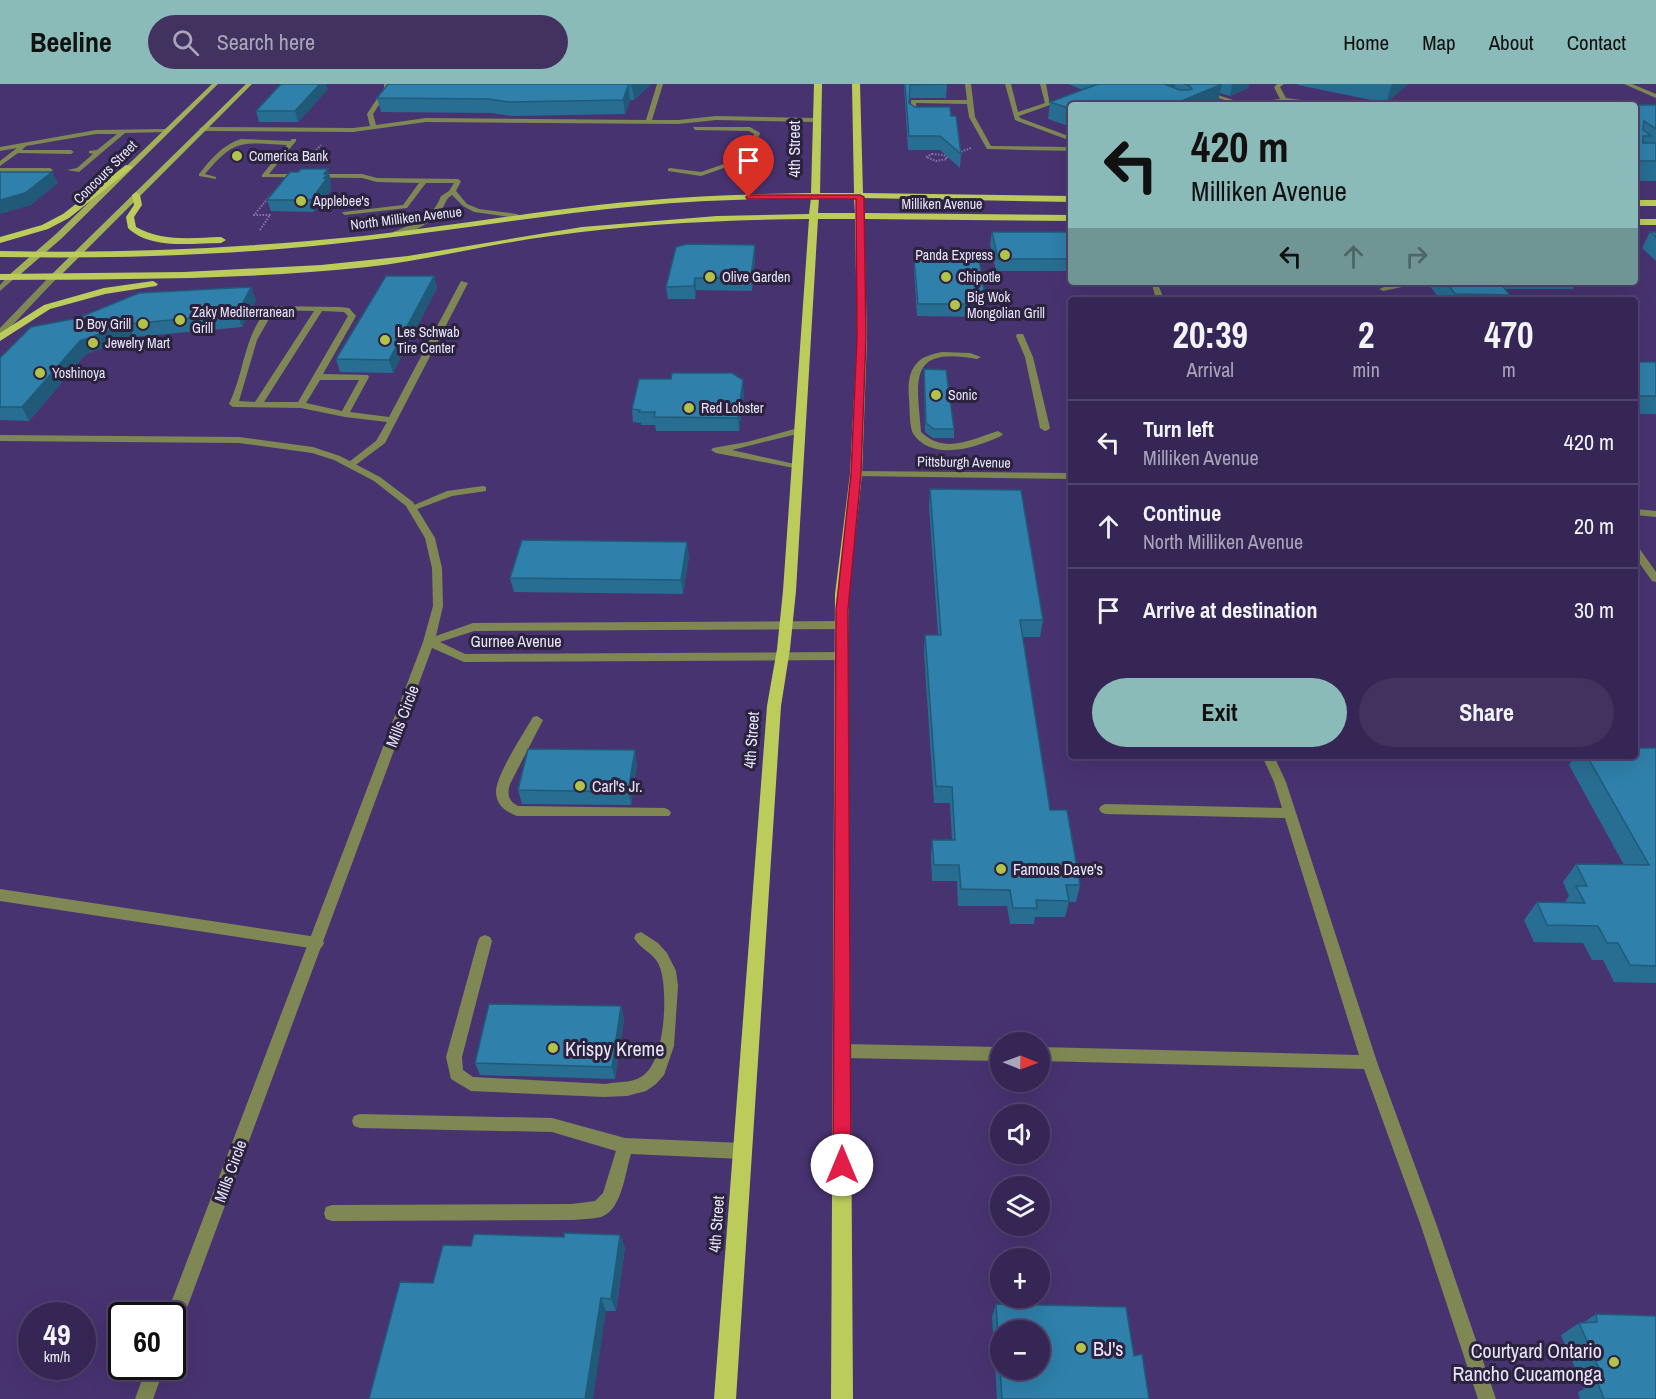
<!DOCTYPE html>
<meta charset="utf-8">
<style>
:root{--surface:#362655;--page:#41325f;--text:#f1f3f6;--muted:#aaa5b9;--line:#50436c;--accent:#8bbbb9}
body{margin:0;font-family:"Archivo Narrow",sans-serif;background:var(--page);color:var(--text);height:100vh;display:flex;flex-direction:column;font-size:22px;white-space:nowrap}
*{box-sizing:border-box;margin:0}
p{font-size:20px;color:var(--muted)}
.icon{flex:none;width:33px;height:33px;fill:none;stroke:currentColor;stroke-width:2;stroke-linecap:round;stroke-linejoin:round}
.map{position:relative;flex:1;overflow:hidden}
.panel{position:absolute;left:1068px;top:213px;width:570px;height:462px;display:flex;flex-direction:column;background:var(--surface);border-radius:6px;box-shadow:0 6px 24px #0002,0 0 0 2px var(--line)}
.panel>*{flex:none}
.top-card{position:absolute;left:1068px;top:18px;width:570px;height:183px;border-radius:6px;box-shadow:0 6px 24px #0002,0 0 0 2px var(--line);background:#8bbbb9;color:#111;overflow:hidden}
.needle{width:39px;rotate:91deg}
.fabs{position:absolute;left:990px;top:948px;display:grid;gap:12px}
.fabs a{display:grid;place-items:center;width:60px;height:60px;border-radius:50%;background:var(--surface);box-shadow:0 6px 24px #0002,0 0 0 2px var(--line);font-size:30px}
.speed{position:absolute;left:18px;top:1218px;display:flex;gap:12px;font-size:30px;font-weight:700;text-align:center}
.speed>*{display:grid;place-content:center;width:78px;height:78px;border-radius:50%;background:var(--surface);box-shadow:0 6px 24px #0002,0 0 0 2px var(--line);line-height:1}
.speed small{font-size:15px;font-weight:400}
.speed .limit{border:3px solid #111;border-radius:9px;background:#fff;color:#111}
.pin{position:absolute;display:grid;place-items:center;width:51px;height:51px;color:#fff;margin:-62px -26px;border-radius:50% 50% 50% 0;rotate:-45deg;box-shadow:0 0 6px #0007}
.pin .icon{rotate:45deg}
.me{position:absolute;width:66px;margin:-33px;rotate:0deg;stroke-linejoin:round;filter:drop-shadow(0 0 4px #0008)}
.turn{display:flex;align-items:center;gap:21px;height:126px;padding:0 24px;font-size:27px}
.turn .icon{width:78px;height:78px;stroke-width:2.5}
.turn b{display:block;font-size:42px;line-height:51px}
.lanes{display:flex;align-items:center;height:57px;padding:0 24px;background:#0003;justify-content:center;gap:30px;direction:ltr}
.lanes .off{opacity:.35}
.eta{display:flex;justify-content:space-evenly;align-items:center;height:102px;text-align:center}
.eta b{font-size:36px;font-weight:800;line-height:42px}
.action{display:flex;gap:12px;margin-top:auto;padding:12px 24px}
.action a{flex:1;height:69px;border-radius:36px;background:var(--accent);color:#111;font-size:24px;font-weight:800;line-height:69px;text-align:center}
.action a+a{background:var(--page);color:var(--text)}
ul{padding:0;list-style:none}
li{display:flex;align-items:center;gap:18px;height:84px;padding:0 24px;border-top:2px solid var(--line)}
li div{flex:1}
li b{display:block;font-size:22px}
li em{font-style:normal}
header{display:flex;align-items:center;gap:36px;box-sizing:border-box;height:84px;padding:0 30px;background:var(--accent);color:#111}
header strong{font-size:28px}
nav{display:flex;gap:33px;margin-inline-start:auto;font-size:21px}
.search{width:420px;height:54px;background:var(--page);display:flex;align-items:center;gap:15px;box-sizing:border-box;padding:0 21px;border-radius:33px;color:var(--muted);font-size:22px}
.map>svg:first-child{display:block}
.lines{fill:none;stroke-linecap:round;stroke-linejoin:round}
.path{stroke:#8677a6;stroke-width:2;stroke-dasharray:1.5 1.5;stroke-linecap:butt}
.lane{fill:#7f8854;fill-rule:evenodd}
.street{fill:#7f8854;fill-rule:evenodd}
.secondary{fill:#a2af59;fill-rule:evenodd}
.primary{fill:#bccc5b;fill-rule:evenodd}
.wall{fill:#286e93}
.shaded-wall{fill:#215a78}
.building{fill:#2f80ab;stroke:#215a78;stroke-width:1.5;fill-rule:evenodd}
.route{fill:#e11d48;stroke:#92132f;stroke-width:1.5}
.poi-dot{fill:#b2c34c;stroke:#2b223e;stroke-width:2}
.labels{text-anchor:middle;dominant-baseline:central;stroke-width:6;stroke-linejoin:round;paint-order:stroke}
.far-poi-label{font-size:14px;fill:#e9e4fb;stroke:#2b223e;text-anchor:start}
.far-street-label{font-size:14px;fill:#e9e4fb;stroke:#2b223e}
.street-label{font-size:16px;fill:#e9e4fb;stroke:#2b223e}
.poi-label{font-size:16px;fill:#e9e4fb;stroke:#2b223e;text-anchor:start}
.near-poi-label{font-size:20px;fill:#e9e4fb;stroke:#2b223e;text-anchor:start}
</style>
<header>
<strong>Beeline</strong>
<div class="search"><svg class="icon" aria-label="search" viewBox="0 0 24 24"><circle cx="10" cy="10" r="6"/><path d="M15 15l6 6"/></svg>Search here</div>
<nav><a>Home</a><a>Map</a><a>About</a><a>Contact</a></nav>
</header>
<div class="map">
<svg width="1656" height="1315" viewBox="0 0 1656 1315">
<rect width="100%" height="100%" fill="#483371"/>
<g class="lines">
<!-- path -->
<path class="path" d="M932,70L944,71L947,75L936,77L926,73Z
M947,73L971,64
M306,77L321,61
M260,146L270,131H254L270,112"/>
<!-- lane -->
<path class="lane" d="M384,0H390V4L373,30L376,41L426,34L646,36L657,0H663L652,36H678L716,32L815,34L818,36L815,38L716,36L678,40L426,38L353,48L202,47L199,45L202,43L353,44L370,42L367,30L384,4Z
M965,0H971L975,33L991,62L1071,63V67L987,65L969,33L967,20L916,19L917,30L922,32L919,34L911,32V16H967Z
M1005,0H1011L1018,28L1045,19L1040,0H1046L1050,21L1019,32L1020,34L1071,53V57L1015,36Z
M1624,0H1632L1656,10V14Z
M1201,7H1205L1243,19L1238,20L1201,9Z
M693,43H750L760,49L752,74L701,92L668,87V85L670,84L701,88L747,72L754,50L749,47L695,46Z
M165,45L167,48L125,49L79,88L67,86L77,84L93,70L89,69V67L97,66L117,50H96L26,62L22,66H71L74,68L71,70L18,69L0,82V77L17,64L0,67V63L96,46Z
M241,55L290,57L292,55H296V57L269,90H362L377,94L458,95L461,97L456,107L467,120L479,125L517,130L520,132L517,134L474,128L463,122L452,111C445,115 446,120 441,126C434,138 407,152 393,152V148C417,138 431,137 441,112L449,107L454,99H426L407,124L345,131L342,129L343,128L403,121L419,99L377,98L362,94L262,93V91L287,61C242,59 236,53 205,90L216,93V95L199,92V90C211,75 222,61 241,55Z
M0,84H50L53,86L50,88H0Z
M461,197L468,199L385,359L353,383L350,384L345,381L376,357L387,338L345,333L301,324L233,323L229,320C246,284 242,256 269,222L339,223L349,224L356,232L323,290L368,291L369,293L350,328L389,333ZM274,226L314,227L255,318L239,317L257,256ZM322,227L344,228L348,232L298,318H264ZM320,296H359L342,327L306,319Z
M1397,198H1405L1402,203L1383,207L1379,205Z
M1152,200H1158L1164,216H1156Z
M1017,250H1023L1033,273L1050,344L1048,346L1045,347L1040,344L1025,273L1016,252Z
M942,268L970,269L981,273L977,275C907,262 917,296 921,348C945,371 972,355 998,347L1003,350L1001,352C977,363 934,378 914,351C909,344 910,324 909,315C908,303 908,288 917,279C923,272 933,270 942,268Z
M798,344L801,345V349L732,366L799,381V385L716,369L711,366L713,364L747,358Z
M483,402L486,403V407L452,412L412,427L407,424L447,407Z
M537,632L543,636L510,700C507,710 508,717 518,722L665,724L669,726L671,729L669,732H517C506,728 497,722 496,709C495,692 524,649 533,633Z
M1262,672H1274L1286,698L1377,978L1437,1142L1496,1315H1478L1421,1142L1364,985L1040,977V963L1359,971L1285,734L1105,730L1101,728L1099,725L1101,722L1105,720L1282,724L1274,698Z
M0,805L317,853L322,855L324,859L322,863L317,865L0,817Z
M641,848L658,859L667,869L676,887L678,902L674,962L664,991L656,1000L646,1007L627,1012L604,1013L471,1007L451,995L446,973L478,857L480,853L485,851L490,853L492,857L462,973L463,986L473,993L606,1000C620,997 635,1000 646,989C665,972 669,904 659,881C654,869 640,865 634,854L636,850Z
M843,960L1000,963V977L843,974L838,972L836,967L838,962Z
M360,1030L552,1034L625,1054L742,1059L748,1062L750,1067L748,1072L742,1075L631,1070C625,1089 622,1126 601,1133C592,1135 581,1135 572,1136L332,1137L326,1135L324,1129L326,1123L332,1121L572,1120L595,1117L603,1109L616,1067L552,1048L360,1044L354,1042L352,1037L354,1032Z"/>
<!-- street -->
<path class="street" d="M1277,0H1284L1280,3L1286,14L1340,21L1284,18L1230,21L1280,15L1274,3Z
M9,191L16,193L0,207V201Z
M51,191L58,193L3,251H0V244Z
M0,351L239,353L313,363L340,372L380,393L413,418L435,454L442,484L443,522L436,552L473,539L842,537L847,541L842,545L474,547L440,558L465,570L841,568L847,572L841,576L464,578L432,564L181,1240L178,1246L172,1249V1232H166L423,558L433,522L432,484L425,454L406,422L374,397L334,376L312,369L239,359L0,357Z
M856,387L1071,389V395L853,392V388Z
M1635,425L1656,427V433L1635,431Z
M1635,463L1639,464L1656,488V498L1652,497L1635,473Z
M147,1282H165L153,1315H135Z"/>
<!-- secondary -->
<path class="secondary" d="M212,0H218L62,154L15,195H9V191L56,150Z
M246,0H252L57,195H51V191Z"/>
<!-- primary -->
<path class="primary" d="M814,0H822L820,109H854L852,0H860L863,109L1071,112V118L863,114V129L1071,131V137L864,135L867,253L862,390L849,510L848,572L853,1315H831L835,510L850,390L857,253L855,135H818L796,507L790,565L781,622L736,1315H714L767,622L777,565L783,507L809,135C723,136 636,140 551,152C489,160 429,176 367,183C245,196 122,195 0,196V190L184,188L321,181L408,172L582,143L717,132L809,130L811,114C753,115 696,116 638,122C548,130 458,146 368,156C246,171 123,175 0,173V167C122,170 242,164 363,152C442,143 519,130 598,121C669,113 740,110 811,109ZM819,114H854L855,129H818Z
M126,81L133,83L69,134L48,145L0,159V153L42,141L63,130Z
M136,108L140,111L142,121L134,133L136,143C162,158 192,154 221,153L226,156L221,159C191,159 151,166 128,144L126,133L134,121L132,111Z
M1635,116H1656V122H1635Z
M1635,135H1656V141H1635Z
M153,197L158,200L156,202L105,210L50,225L0,257V249L44,221L104,204Z"/>
</g>
<!-- wall -->
<path class="wall" d="M388,0H651L634,16H630L625,30L511,32L491,29L381,28L377,14Z
M904,0H947L946,14H910L909,19L915,23L951,32L961,70L960,84L940,66H908Z
M1068,0H1249L1248,4L1230,12L1220,9L1218,17L1208,21H1071V43L1048,35L1050,18L1083,6Z
M1298,0H1408L1386,19L1298,1Z
M328,5L298,38H259L256,27Z
M1246,20L1656,21V97H1635V21H1246Z
M331,97L330,98L331,101L330,103L331,106L314,128L271,127L267,116Z
M992,148H1071V187H996L990,160Z
M1650,148H1656V177L1642,164Z
M755,161V173L752,207L696,206L695,215H668L666,203Z
M914,175L986,220L985,233L917,232L914,187Z
M434,192L437,204L393,289L340,288L336,275Z
M1425,198H1590L1587,203H1574L1573,205H1505L1510,211L1507,216H1440L1430,202H1426Z
M256,216L242,243L134,253L86,270L29,337L0,336V274L31,243Z
M1635,278L1656,280V330H1635Z
M924,285L954,345V354H933L925,348Z
M744,310L739,347H656L655,341H641V339L633,338L632,325Z
M1635,339L1639,344L1635,351Z
M930,405L1043,536L1040,553H1023L1050,726L1080,801L1076,818H1069L1065,833H1035L1034,840H1010L1007,822H958L957,797H932L931,772L932,756H952L950,719H934L924,568L925,551H938L929,422Z
M689,472L683,510L514,508L510,494Z
M1656,664V899L1614,898L1603,876H1592L1583,859L1534,858L1524,836L1537,818L1564,819L1569,812L1563,798L1576,780L1624,781L1569,681L1575,672H1635Z
M637,680L631,721L522,720L518,706Z
M621,922L624,935L615,995L480,991L475,979Z
M620,1151L625,1164L616,1227H606L433,1199L471,1162L564,1153Z
M996,1220L1134,1272L1149,1315H997L992,1233Z
M1596,1230L1656,1315H1580L1578,1308L1584,1305L1561,1251L1579,1239L1584,1238Z"/>
<!-- shaded-wall -->
<path class="shaded-wall" d="M320,0H326L328,5L298,38L295,27Z
M635,0H651L634,16L632,2Z
M1159,0H1175L1174,4Z
M1222,0L1218,17L1208,21H1172Z
M1232,0H1249L1248,4L1230,12Z
M1392,0H1408L1386,19Z
M628,2L630,16L625,30L623,16Z
M328,85L331,97L330,98L331,101L330,103L331,106L314,128L311,116L324,90Z
M52,88L58,99L31,121L0,130V116Z
M755,161V173L752,207L751,194Z
M434,192L437,204L393,289L389,276Z
M695,194L696,206L695,215L694,202Z
M251,203L256,216L242,243L237,230Z
M128,240L134,253L86,270L29,337L22,323L80,257Z
M743,296L744,310L739,347L738,334Z
M687,458L689,472L683,510L681,496Z
M635,666L637,680L631,721L628,708Z
M621,922L624,935L615,995L612,983Z
M620,1151L625,1164L616,1227L611,1215Z
M601,1214L606,1227L593,1315H585Z"/>
<!-- building -->
<path class="building" d="M281,0H320L295,27H256Z
M388,0H635L632,2H628L623,16L509,18L488,15L377,14Z
M905,0H947L910,1L909,19L915,23H950L951,32H956L961,70L940,52H909Z
M1098,0H1164L1180,6H1190L1192,5L1190,2L1184,0H1222L1172,21H1159L1158,20L1155,21H1071V25L1050,18Z
M1246,20L1656,21V45L1644,37L1643,46L1651,52H1643V59H1656V77H1635V21H1247Z
M301,85H328L324,90H328L324,94H327L311,116H267L290,88H298Z
M0,88H52L25,109L0,116Z
M992,148H1071V175H998Z
M1650,148H1656V153Z
M687,160L755,161L751,194H695L694,202L666,203L676,163Z
M914,175H979L986,220H918Z
M386,192H434L389,276L336,275Z
M1446,198H1499L1510,211L1455,210Z
M251,203L237,230L128,240L80,257L22,323H0V274L31,243L78,234L139,209Z
M1635,278H1655L1656,280V312H1635Z
M924,285L946,286L954,345H934L926,339Z
M672,289H732L743,296L738,334L654,333L655,328H639L640,326L632,325L639,295H671Z
M930,405L1021,406L1043,536H1020L1050,726H1067L1080,801H1066L1069,817L1036,816L1037,824H1013L1010,806L961,805L959,781H934L932,756H955L952,703L936,702L925,551H941Z
M522,456L687,458L681,496L510,494Z
M1635,664H1656V882L1630,881L1618,859H1607L1598,842L1547,841L1537,818L1585,819L1576,802H1587L1576,780L1649,781L1587,672H1635Z
M528,665L635,666L628,708L518,706Z
M489,920L621,922L612,983L475,979Z
M564,1149L620,1151L611,1215L601,1214L585,1315H369L400,1198L433,1199L443,1161L471,1162L474,1150L564,1153Z
M996,1220L1126,1223L1134,1272L1142,1270L1149,1315H1002ZM1000,1246H1040V1286H1000Z
M1596,1230L1656,1232V1315H1604L1597,1297L1603,1294L1579,1239L1597,1238Z"/>
<!-- route -->
<path class="route" d="M749,111H860L864,113L866,253L861,390L848,526L851,1081L849,1087L842,1090L836,1087L833,1081L836,526L851,390L857,253L856,115H747L746,113Z"/>
<!-- markers -->
<g class="poi-dot">
<circle cx="237" cy="72" r="6"/>
<circle cx="301" cy="117" r="6"/>
<circle cx="1005" cy="171" r="6"/>
<circle cx="710" cy="193" r="6"/>
<circle cx="946" cy="193" r="6"/>
<circle cx="955" cy="221" r="6"/>
<circle cx="180" cy="236" r="6"/>
<circle cx="143" cy="240" r="6"/>
<circle cx="385" cy="256" r="6"/>
<circle cx="93" cy="259" r="6"/>
<circle cx="40" cy="289" r="6"/>
<circle cx="936" cy="311" r="6"/>
<circle cx="689" cy="324" r="6"/>
<circle cx="580" cy="702" r="6"/>
<circle cx="1001" cy="785" r="6"/>
<circle cx="553" cy="964" r="6"/>
<circle cx="1081" cy="1264" r="6"/>
<circle cx="1614" cy="1278" r="6"/>
</g>
<g class="labels">
<!-- far-poi labels -->
<g class="far-poi-label">
<text x="249" y="72">Comerica Bank</text>
<text x="313" y="117">Applebee's</text>
<text x="993" y="171" text-anchor="end">Panda Express</text>
<text x="722" y="193">Olive Garden</text>
<text x="958" y="193">Chipotle</text>
<text x="967" y="213">Big Wok<tspan x="967" dy="16">Mongolian Grill</tspan></text>
<text x="192" y="228">Zaky Mediterranean<tspan x="192" dy="16">Grill</tspan></text>
<text x="131" y="240" text-anchor="end">D Boy Grill</text>
<text x="397" y="248">Les Schwab<tspan x="397" dy="16">Tire Center</tspan></text>
<text x="105" y="259">Jewelry Mart</text>
<text x="52" y="289">Yoshinoya</text>
<text x="948" y="311">Sonic</text>
<text x="701" y="324">Red Lobster</text>
</g>
<!-- far-street labels -->
<g class="far-street-label">
<text transform="translate(105 88) rotate(-45)">Concours Street</text>
<text x="942" y="120">Milliken Avenue</text>
<text transform="translate(406 134) rotate(-7)">North Milliken Avenue</text>
<text transform="translate(964 378) rotate(1)">Pittsburgh Avenue</text>
</g>
<!-- street labels -->
<g class="street-label">
<text transform="translate(794 65) rotate(-90)">4th Street</text>
<text x="516" y="557">Gurnee Avenue</text>
<text transform="translate(402 632) rotate(-69)">Mills Circle</text>
<text transform="translate(751 656) rotate(-86)">4th Street</text>
<text transform="translate(230 1087) rotate(-70)">Mills Circle</text>
<text transform="translate(716 1140) rotate(-86)">4th Street</text>
</g>
<!-- poi labels -->
<g class="poi-label">
<text x="592" y="702">Carl's Jr.</text>
<text x="1013" y="785">Famous Dave's</text>
</g>
<!-- near-poi labels -->
<g class="near-poi-label">
<text x="565" y="964">Krispy Kreme</text>
<text x="1093" y="1264">BJ's</text>
<text x="1602" y="1266" text-anchor="end">Courtyard Ontario<tspan x="1602" dy="23">Rancho Cucamonga</tspan></text>
</g>
</g>
</svg>
<div class="fabs">
<a><svg class="needle" viewBox="-14 -14 28 28"><path d="M0-13l5 13h-10z" fill="#e53935"/><path d="M0 13l5-13h-10z" fill="#aaa5b9"/></svg></a>
<a><svg class="icon" aria-label="sound" viewBox="0 0 24 24"><path d="M4 9h4l5-4v14l-5-4H4zM17 9q2 3 0 6"/></svg></a>
<a><svg class="icon" aria-label="layers" viewBox="0 0 24 24"><path d="M12 4l9 5-9 5-9-5zM3 14l9 5 9-5"/></svg></a>
<a>+</a>
<a>−</a>
</div>
<div class="speed"><div>49<small>km/h</small></div><div class="limit">60</div></div>
<div class="pin" style="left:749px;top:113px;background:#d93025"><svg class="icon" aria-label="arrive" viewBox="0 0 24 24"><path d="M6 21V4h12l-3 4 3 4H6"/></svg></div>
<svg class="me" style="left:842px;top:1081px" viewBox="-20 -20 40 40"><circle r="19" fill="#fff"/><path d="M0-13L10 11 0 6-10 11z" fill="#e11d48"/></svg>
<div class="top-card">
<div class="turn"><svg class="icon" aria-label="left" viewBox="0 0 24 24"><path d="M17 20v-9H6M10 6l-5 5 5 5"/></svg><div><b>420 m</b>Milliken Avenue</div></div>
<div class="lanes"><svg class="icon" aria-label="left" viewBox="0 0 24 24"><path d="M17 20v-9H6M10 6l-5 5 5 5"/></svg><svg class="icon off" aria-label="ahead" viewBox="0 0 24 24"><path d="M12 20V5M6 11l6-6 6 6"/></svg><svg class="icon off" aria-label="right" viewBox="0 0 24 24"><path d="M7 20v-9h11M14 6l5 5-5 5"/></svg></div>
</div>
<section class="panel">
<div class="eta">
<div><b>20:39</b><p>Arrival</p></div>
<div><b>2</b><p>min</p></div>
<div><b>470</b><p>m</p></div>
</div>
<ul>
<li><svg class="icon" aria-label="left" viewBox="0 0 24 24"><path d="M17 20v-9H6M10 6l-5 5 5 5"/></svg><div><b>Turn left</b><p>Milliken Avenue</p></div><em>420 m</em></li>
<li><svg class="icon" aria-label="ahead" viewBox="0 0 24 24"><path d="M12 20V5M6 11l6-6 6 6"/></svg><div><b>Continue</b><p>North Milliken Avenue</p></div><em>20 m</em></li>
<li><svg class="icon" aria-label="arrive" viewBox="0 0 24 24"><path d="M6 21V4h12l-3 4 3 4H6"/></svg><div><b>Arrive at destination</b></div><em>30 m</em></li>
</ul>
<div class="action"><a>Exit</a><a>Share</a></div>
</section>
</div>
